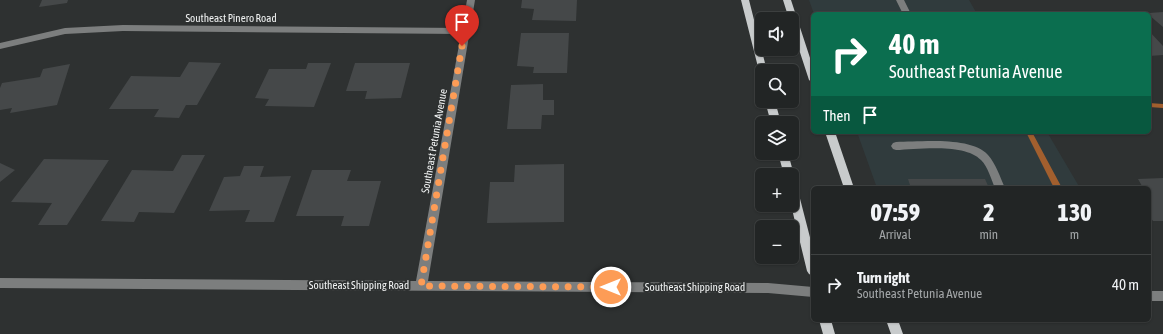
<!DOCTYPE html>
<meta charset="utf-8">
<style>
:root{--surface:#222525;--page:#2e3132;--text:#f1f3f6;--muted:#a2a5a7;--line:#3f4242}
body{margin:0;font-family:"Asap Condensed",sans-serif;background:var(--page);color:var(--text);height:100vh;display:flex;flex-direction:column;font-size:15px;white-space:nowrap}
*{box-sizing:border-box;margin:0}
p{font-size:13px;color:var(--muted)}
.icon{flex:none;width:22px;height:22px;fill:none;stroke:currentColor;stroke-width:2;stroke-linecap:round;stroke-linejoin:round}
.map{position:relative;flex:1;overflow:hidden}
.panel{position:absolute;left:811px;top:186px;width:340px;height:136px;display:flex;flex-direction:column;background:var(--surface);border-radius:6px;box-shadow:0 1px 3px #0004,0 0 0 1px var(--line)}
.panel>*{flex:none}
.hud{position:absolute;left:811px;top:12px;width:340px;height:122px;border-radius:6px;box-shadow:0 1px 3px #0004,0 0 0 1px var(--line);background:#0b6e4f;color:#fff;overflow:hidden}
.controls{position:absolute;left:755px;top:12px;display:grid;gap:8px}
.controls a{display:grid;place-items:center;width:44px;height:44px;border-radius:6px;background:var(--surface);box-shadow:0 1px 3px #0004,0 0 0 1px var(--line);font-size:20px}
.pin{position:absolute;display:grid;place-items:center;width:34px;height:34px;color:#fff;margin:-41px -17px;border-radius:50% 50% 50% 0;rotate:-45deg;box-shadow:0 0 4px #0007}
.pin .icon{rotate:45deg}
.me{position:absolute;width:44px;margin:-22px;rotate:270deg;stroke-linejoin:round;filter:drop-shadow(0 0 3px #0008)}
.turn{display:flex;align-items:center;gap:14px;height:84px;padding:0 12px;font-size:18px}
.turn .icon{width:52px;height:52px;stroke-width:2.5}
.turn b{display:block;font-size:28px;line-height:34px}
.then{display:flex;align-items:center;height:38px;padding:0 12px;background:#0003;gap:8px;font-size:15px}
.eta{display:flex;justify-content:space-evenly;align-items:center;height:68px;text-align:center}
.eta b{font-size:24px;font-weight:800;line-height:28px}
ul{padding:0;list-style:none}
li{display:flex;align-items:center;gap:12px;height:60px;padding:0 12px;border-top:1px solid var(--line)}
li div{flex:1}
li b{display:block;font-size:15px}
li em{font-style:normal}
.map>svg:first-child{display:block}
.built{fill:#303b3d}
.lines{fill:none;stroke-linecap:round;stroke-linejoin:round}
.stream{fill:#a25f2e;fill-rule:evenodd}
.building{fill:#454849}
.minor{fill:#7c7e7e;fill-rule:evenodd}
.major{fill:#c8cbcc;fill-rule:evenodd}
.route{stroke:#fd9c56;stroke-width:7;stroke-dasharray:0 12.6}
.labels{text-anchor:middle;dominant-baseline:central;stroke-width:4;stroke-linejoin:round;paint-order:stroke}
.street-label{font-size:11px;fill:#f1f3f3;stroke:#2e3131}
</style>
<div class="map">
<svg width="1163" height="334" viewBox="0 0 1163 334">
<rect width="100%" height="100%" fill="#2e3131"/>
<!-- built -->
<path class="built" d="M809,0H969L977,14H814Z
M857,132H1047L1080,188H877Z"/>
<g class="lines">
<!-- stream -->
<path class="stream" d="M1149,103L1163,104V108L1149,107Z
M1026,132H1032L1062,188H1054Z"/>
</g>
<!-- building -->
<path class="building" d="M42,0H68L67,3L39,7Z
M522,0H577L576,21L532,20L534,9L521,8Z
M1163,12V27L1149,15V13Z
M1149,31L1163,46V55L1149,56Z
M521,33H569L567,73H533L534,67L517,66Z
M189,62L221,63L197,105H186L179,118L154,117L159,109H109L131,76L180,77Z
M308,63H331L314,107L265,106L269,99L255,98L269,69H306Z
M355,63H410L401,98L365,99L367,91H346Z
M70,64L57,105L10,113L12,108L0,110V88L2,83L40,77L43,69Z
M543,84V100H554V115H542L541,129H507L511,85Z
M182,155H205L174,213L139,212L134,222L101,221L132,170L173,171Z
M44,159L109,160L67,225H38L52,203L11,202Z
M0,163L15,170L0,182Z
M564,164V222L487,223L490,182H514L515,165Z
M244,166H264L260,177L291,176L274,222H245L250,210L209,211L224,177L240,176Z
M312,170H351L347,181H381L369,226H341L344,216H296Z
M1163,178V221H1153L1149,216V188H1128L1127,186H1142L1138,179Z
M908,179H985L989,188H911Z"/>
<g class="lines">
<!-- minor -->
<path class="minor" d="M467,0H475L428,281L768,283L813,287V297L768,293L0,288V278L416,281L461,34L123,31L65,34L0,49V43L65,28L123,25L462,28Z
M896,0H904L911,14H903Z
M896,142C920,142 971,136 988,155C996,164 1000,177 1005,188H995C991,179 988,167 981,160C965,143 918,149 896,150L893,149L891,146L893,143Z
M1149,291H1163V301H1149Z"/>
<!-- major -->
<path class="major" d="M741,0H749L767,71H762V74L759,71Z
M783,0H791L813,67V83L809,80L792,28V19H789Z
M765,101H775L781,123H771Z
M825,132H835L854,188H844Z
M778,153H788L794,175L793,178L792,175H784Z
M792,183L796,184L797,187L813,249V276L809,274L807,271L791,205Z
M819,320H831L835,334H823Z
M886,320H898L903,334H891Z"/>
</g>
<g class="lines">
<!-- route -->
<path class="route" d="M462,46L421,286L611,287"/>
</g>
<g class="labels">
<!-- street labels -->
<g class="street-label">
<text x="231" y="18">Southeast Pinero Road</text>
<text transform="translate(434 141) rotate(-80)">Southeast Petunia Avenue</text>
<text x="359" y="285">Southeast Shipping Road</text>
<text x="695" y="287">Southeast Shipping Road</text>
</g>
</g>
</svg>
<div class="controls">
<a><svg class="icon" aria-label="sound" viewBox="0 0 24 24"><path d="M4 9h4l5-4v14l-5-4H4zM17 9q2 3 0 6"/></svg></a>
<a><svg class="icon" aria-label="search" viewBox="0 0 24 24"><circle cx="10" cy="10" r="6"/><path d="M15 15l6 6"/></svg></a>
<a><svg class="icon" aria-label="layers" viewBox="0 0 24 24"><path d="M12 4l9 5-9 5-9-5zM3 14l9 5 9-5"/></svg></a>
<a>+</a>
<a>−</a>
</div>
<div class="pin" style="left:462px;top:46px;background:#d93025"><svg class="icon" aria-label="arrive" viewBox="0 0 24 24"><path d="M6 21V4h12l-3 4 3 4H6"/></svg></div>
<svg class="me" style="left:611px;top:287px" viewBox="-20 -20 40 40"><circle r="17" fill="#fd9c56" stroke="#fff" stroke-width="3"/><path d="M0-11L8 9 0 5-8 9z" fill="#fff"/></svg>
<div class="hud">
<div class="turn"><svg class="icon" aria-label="right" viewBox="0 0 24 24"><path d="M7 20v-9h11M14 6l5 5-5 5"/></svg><div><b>40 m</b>Southeast Petunia Avenue</div></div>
<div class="then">Then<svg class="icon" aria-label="arrive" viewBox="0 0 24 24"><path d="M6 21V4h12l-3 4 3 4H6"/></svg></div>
</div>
<section class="panel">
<div class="eta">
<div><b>07:59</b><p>Arrival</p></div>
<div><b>2</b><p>min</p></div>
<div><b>130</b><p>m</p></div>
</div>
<ul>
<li><svg class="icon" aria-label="right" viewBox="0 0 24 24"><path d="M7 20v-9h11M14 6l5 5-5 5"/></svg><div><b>Turn right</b><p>Southeast Petunia Avenue</p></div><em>40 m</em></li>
</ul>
</section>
</div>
